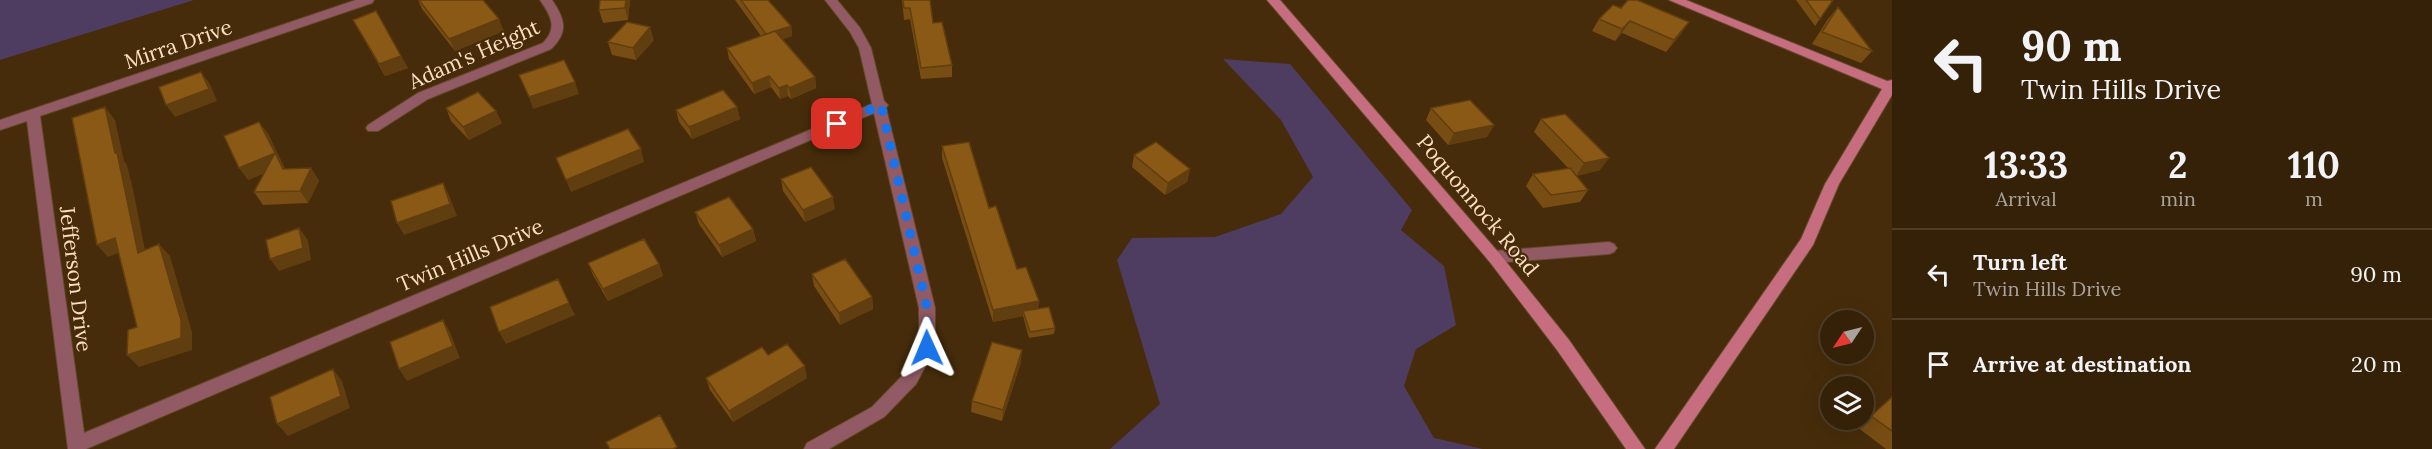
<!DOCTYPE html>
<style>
:root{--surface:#342108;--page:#3c2912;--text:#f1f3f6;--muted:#a9a39c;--line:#4e3e29}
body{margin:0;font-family:Lora,serif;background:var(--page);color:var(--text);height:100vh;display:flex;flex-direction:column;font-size:22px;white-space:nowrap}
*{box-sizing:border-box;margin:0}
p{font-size:20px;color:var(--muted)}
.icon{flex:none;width:33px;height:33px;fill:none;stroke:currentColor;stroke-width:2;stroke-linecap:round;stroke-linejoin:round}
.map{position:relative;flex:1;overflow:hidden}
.side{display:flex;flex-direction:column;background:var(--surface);width:540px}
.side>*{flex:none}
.guide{background:#342108;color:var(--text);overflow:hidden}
.needle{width:39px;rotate:235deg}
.tools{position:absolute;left:1820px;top:310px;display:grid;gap:12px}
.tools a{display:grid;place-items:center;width:54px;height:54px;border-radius:50%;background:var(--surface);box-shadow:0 6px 24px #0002,0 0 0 2px var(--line);font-size:30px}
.pin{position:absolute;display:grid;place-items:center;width:51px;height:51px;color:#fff;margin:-26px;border-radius:12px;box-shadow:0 3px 9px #0006}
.me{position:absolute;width:66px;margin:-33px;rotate:359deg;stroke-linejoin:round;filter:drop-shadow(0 0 4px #0008)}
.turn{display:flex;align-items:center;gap:21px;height:126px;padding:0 30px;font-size:27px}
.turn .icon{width:78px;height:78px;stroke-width:2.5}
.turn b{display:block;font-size:42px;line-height:51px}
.eta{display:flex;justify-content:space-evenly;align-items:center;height:102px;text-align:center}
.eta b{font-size:36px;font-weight:700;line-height:42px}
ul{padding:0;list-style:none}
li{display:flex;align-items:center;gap:18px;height:90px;padding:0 30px;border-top:2px solid var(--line)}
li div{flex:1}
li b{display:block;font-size:22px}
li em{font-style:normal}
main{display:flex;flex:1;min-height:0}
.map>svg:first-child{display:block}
.green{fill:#4f3c61}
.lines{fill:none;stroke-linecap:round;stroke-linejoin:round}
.street-casing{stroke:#634927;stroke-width:2}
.secondary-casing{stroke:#634927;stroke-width:2}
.street{fill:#915a64;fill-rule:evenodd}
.secondary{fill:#c66e7f;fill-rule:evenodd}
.wall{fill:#784d13}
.shaded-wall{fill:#613e0f}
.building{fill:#8b5916;stroke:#613e0f;stroke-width:1.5}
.route{stroke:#1a73e8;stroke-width:10;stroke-dasharray:0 18}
.labels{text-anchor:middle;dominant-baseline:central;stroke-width:4.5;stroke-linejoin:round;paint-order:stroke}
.street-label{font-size:21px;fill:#fcdfc1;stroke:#462c0a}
</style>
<main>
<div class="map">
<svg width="1892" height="449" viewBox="0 0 1892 449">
<rect width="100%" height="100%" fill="#462c0a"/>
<!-- green -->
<path class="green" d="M0,0H194L0,60Z
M1223,59L1290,64L1412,210L1401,230L1444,266L1456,325L1416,349L1404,386L1434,438L1483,449H1110L1160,404L1117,260L1132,238L1215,237L1281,214L1313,177L1281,120Z"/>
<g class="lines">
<defs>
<path id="street" d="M356,0H374L372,3L40,116L84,433L872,104L859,48L850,32L825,0H837L860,28L871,48L884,101L888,105L886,108L935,308V348L916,384L884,417L829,449H804L807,443L872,407L904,374L919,348V308L874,113L86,449H68L27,121L0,130V120Z
M540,0H552C565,19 569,32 551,49L428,99L378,131H368L366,128L368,125L418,93L543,43C558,28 551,16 540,0Z
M1609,242L1614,244L1617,248L1614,252L1609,254L1494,263L1489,261L1486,257L1489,253L1494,251Z"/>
<path id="secondary" d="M1267,0H1280L1499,253L1569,340L1645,449H1626L1557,350L1489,261Z
M1669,0H1686L1887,81L1892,80V95L1839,184L1813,245L1674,449H1655L1801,239L1825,184L1882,89Z"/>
</defs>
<!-- street casing -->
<use href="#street" class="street-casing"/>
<!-- secondary casing -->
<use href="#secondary" class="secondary-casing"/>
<!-- street -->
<use href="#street" class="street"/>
<!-- secondary -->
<use href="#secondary" class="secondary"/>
</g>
<!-- wall -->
<path class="wall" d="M418,0H483L504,31L455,51L422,9Z
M630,0L628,20L603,23L599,10Z
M735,0H768L791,26L792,36L783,39L815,77L816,88L791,99L788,96L780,99L771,87L754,94L729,59L727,48L761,36Z
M902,0H930L933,23L952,65V77L921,79L910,19L904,20Z
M1796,0H1833L1815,26Z
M1613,5L1681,34L1666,52L1622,33L1615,41L1592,31L1599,19Z
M1838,7L1872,51L1861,63L1812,44L1828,19Z
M353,20L401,56L408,68L385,76Z
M654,40L636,60L612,55L608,42Z
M737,107L740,119L692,139L679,122L676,110Z
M446,108L502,123L469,140L451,121Z
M1431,108L1494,125L1487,137L1448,145L1426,120Z
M1541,119L1600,170L1576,176L1588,190L1580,202L1543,208L1526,186L1533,174L1569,169L1534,132Z
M259,122L268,134L285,169L311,168L319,181L308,203L263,205L254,192L264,173L248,180Z
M942,146L989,208L1017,269L1039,301L1038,309L1055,328L1054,334L1029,338L1023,316L993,322L942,158Z
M1134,155L1190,169L1187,182L1165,195L1132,167Z
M781,179L835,209L805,222L783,191Z
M695,212L753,229L756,241L722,257L699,224Z
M588,263L659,264L663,276L608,301L593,275Z
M812,274L872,297L873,309L840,325L814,286Z
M768,355L807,378L733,422L710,390L706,378Z
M1021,362L1002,421L971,412L972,401Z
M1892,397V449H1886L1857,427Z"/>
<!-- shaded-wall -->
<path class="shaded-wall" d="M626,0H630L628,20L625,8Z
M499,19L504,31L455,51L449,39Z
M1630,21L1622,33L1615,41L1622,29Z
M1689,22L1681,34L1666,52L1674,40Z
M791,26L792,36L767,44L766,34Z
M650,27L654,40L636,60L633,48Z
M401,56L408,68L385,76L379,64Z
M201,72L210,84L217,101L175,117L166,105Z
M769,76L771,87L754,94L752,83Z
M815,77L816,88L791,99L789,88Z
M575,82L579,94L533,109L529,97Z
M787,85L788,96L780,99L779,88Z
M105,107L115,120L124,161L127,165L133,189L148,265L138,253Z
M737,107L740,119L692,139L689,127Z
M496,111L502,123L469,140L463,127Z
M259,122L268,134L291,182L282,166L248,180L239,168Z
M1494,125L1487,137L1448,145L1454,133Z
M641,149L644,162L571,192L566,180Z
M1609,158L1600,170L1576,176L1584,163Z
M311,168L319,181L308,203L300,191Z
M1190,169L1187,182L1165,195L1168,183Z
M443,183L449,195L457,216L404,235L397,223Z
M833,197L835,209L805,222L803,210Z
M299,228L308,240L311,260L279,271L270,259Z
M753,229L756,241L722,257L719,245Z
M115,238L126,250L108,257L97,245Z
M159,244L170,256L192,332V350L139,367L127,355L181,338Z
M659,264L663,276L608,301L603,289Z
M872,297L873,309L840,325L839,313Z
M1039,301L1038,313L1023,311V316L993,322V310Z
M569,303L575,315L506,344L499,332Z
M443,320L450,332L460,358L407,381L399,369Z
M1022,350L1021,362L1002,421L1003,410Z
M805,366L807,378L733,422L729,411Z
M333,369L342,381L350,408L288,436L277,424Z"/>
<!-- building -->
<path class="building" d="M419,0H483L499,19L449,39Z
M600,0H626L625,8L599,10Z
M741,0H768L791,26L766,34Z
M903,0H930L933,23L942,22L952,65L921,68L910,8H904Z
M1628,0H1637L1689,22L1674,40L1630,21L1622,29L1599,19L1613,5L1621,8Z
M1806,0H1833L1820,19Z
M1838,7L1872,51L1822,32Z
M376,11L401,56L379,64L353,20Z
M627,22L650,27L633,48L608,42Z
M775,31L815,77L789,88L787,85L779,88L769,76L752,83L727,48Z
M564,60L575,82L529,97L519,75Z
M201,72L209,89L166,105L159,87Z
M723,90L737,107L689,127L676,110Z
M478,92L496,111L463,127L446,108Z
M1470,100L1494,125L1454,133L1431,108Z
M105,107L115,153H117L122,176L138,253L159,244L181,320V338L127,355L128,330L137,327L115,238L97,245L72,118Z
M1565,114L1609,158L1584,163L1541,119Z
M259,122L275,153L239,168L224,136Z
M628,129L641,149L566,180L556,158Z
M969,142L989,208L996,206L1017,269L1026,267L1039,301L993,310L942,146Z
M1156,142L1190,169L1168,183L1134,155Z
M275,153L283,169L311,168L300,191L254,192Z
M811,167L833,197L803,210L781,179Z
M1570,168L1588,190L1551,195L1533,174Z
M443,183L450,204L397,223L391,201Z
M729,197L753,229L719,245L695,212Z
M299,228L303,248L270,259L266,240Z
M644,239L659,264L603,289L588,263Z
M845,259L872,297L839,313L812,274Z
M558,279L569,303L499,332L490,307Z
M1049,307L1055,328L1030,332L1023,311Z
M443,320L453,346L399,369L390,342Z
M992,342L1022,350L1003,410L972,401Z
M787,344L805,366L729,411L706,378L762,347L768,355Z
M333,369L341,396L277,424L270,397Z
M1892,397V431L1871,416Z
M660,415L677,447L673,449H610L606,442Z"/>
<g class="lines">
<!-- route -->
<path class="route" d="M837,124L881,105L927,308V348"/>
</g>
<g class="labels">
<!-- street labels -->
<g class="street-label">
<text transform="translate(178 44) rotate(-19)">Mirra Drive</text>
<text transform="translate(474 54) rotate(-24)">Adam's Height</text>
<text transform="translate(1478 205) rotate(50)">Poquonnock Road</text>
<text transform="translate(470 255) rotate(-23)">Twin Hills Drive</text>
<text transform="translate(76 279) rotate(83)">Jefferson Drive</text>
</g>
</g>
</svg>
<div class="tools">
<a><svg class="needle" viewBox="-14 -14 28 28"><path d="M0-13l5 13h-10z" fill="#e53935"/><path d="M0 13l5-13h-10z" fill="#a9a39c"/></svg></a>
<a><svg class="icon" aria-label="layers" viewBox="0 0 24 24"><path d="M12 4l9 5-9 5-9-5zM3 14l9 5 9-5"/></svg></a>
</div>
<div class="pin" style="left:837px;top:124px;background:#d93025"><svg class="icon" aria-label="arrive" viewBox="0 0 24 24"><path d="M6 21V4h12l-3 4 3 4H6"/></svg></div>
<svg class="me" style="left:927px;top:348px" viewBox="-20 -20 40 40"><path d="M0-17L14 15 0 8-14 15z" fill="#1a73e8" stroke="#fff" stroke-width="4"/></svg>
</div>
<section class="side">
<div class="guide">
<div class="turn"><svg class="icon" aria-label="left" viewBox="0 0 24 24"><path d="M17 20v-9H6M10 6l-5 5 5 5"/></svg><div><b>90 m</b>Twin Hills Drive</div></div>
</div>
<div class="eta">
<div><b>13:33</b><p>Arrival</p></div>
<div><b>2</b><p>min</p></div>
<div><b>110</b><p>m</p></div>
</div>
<ul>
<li><svg class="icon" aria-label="left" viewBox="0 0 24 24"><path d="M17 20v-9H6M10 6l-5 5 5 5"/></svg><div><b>Turn left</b><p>Twin Hills Drive</p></div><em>90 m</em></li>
<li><svg class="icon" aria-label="arrive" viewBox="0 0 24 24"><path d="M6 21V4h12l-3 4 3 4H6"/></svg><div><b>Arrive at destination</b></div><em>20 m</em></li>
</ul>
</section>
</main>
